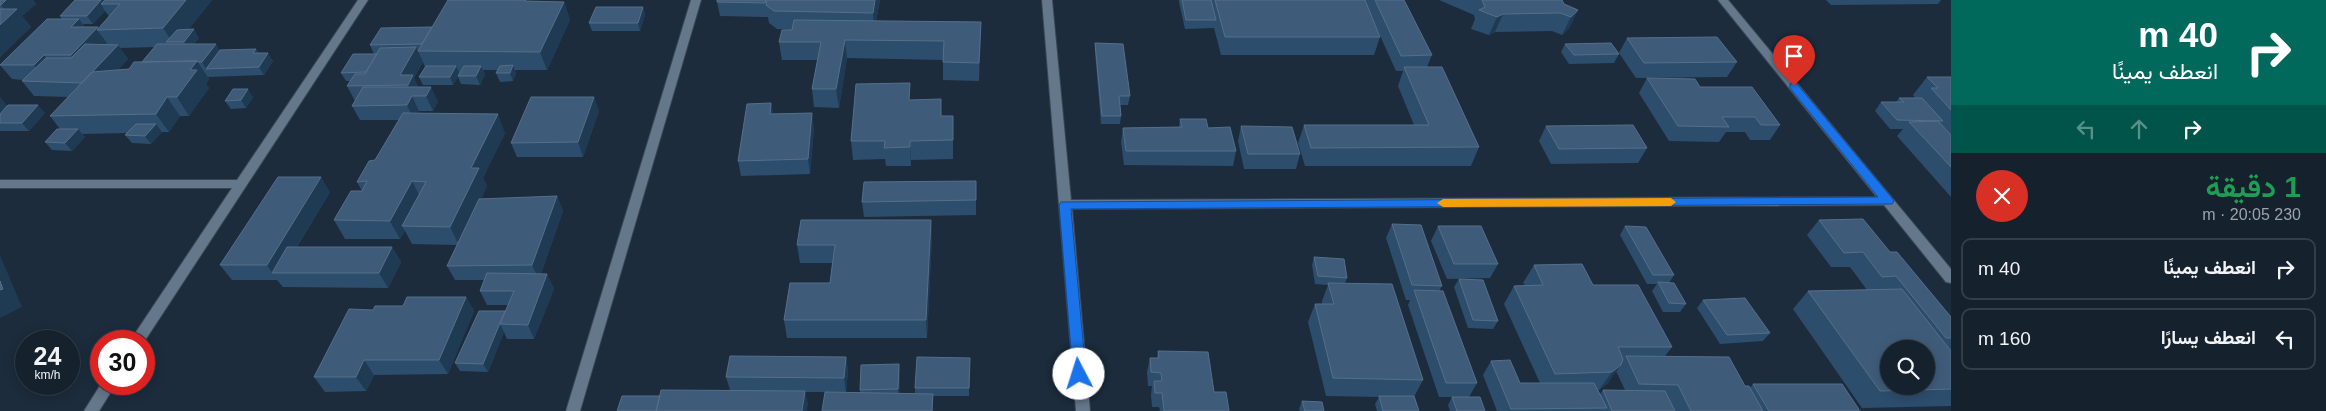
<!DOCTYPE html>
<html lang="ar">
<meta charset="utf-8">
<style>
:root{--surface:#15212d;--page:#222e39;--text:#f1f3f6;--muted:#9da3aa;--line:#343e49}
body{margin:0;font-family:Arial,Vazirmatn,sans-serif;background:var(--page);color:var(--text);direction:rtl;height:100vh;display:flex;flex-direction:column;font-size:19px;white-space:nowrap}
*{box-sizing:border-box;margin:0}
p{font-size:16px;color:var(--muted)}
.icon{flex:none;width:28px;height:28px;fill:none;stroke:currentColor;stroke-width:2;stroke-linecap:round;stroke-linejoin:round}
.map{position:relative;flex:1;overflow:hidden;direction:ltr}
.side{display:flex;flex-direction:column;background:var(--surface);width:375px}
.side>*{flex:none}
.guide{background:#00695c;color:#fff;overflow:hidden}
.controls{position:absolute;left:1880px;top:340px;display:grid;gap:10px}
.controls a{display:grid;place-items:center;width:55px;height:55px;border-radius:50%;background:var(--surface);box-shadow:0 2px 12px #0003,0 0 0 1px var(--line);font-size:25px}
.speed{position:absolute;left:15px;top:330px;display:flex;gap:10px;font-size:25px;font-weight:700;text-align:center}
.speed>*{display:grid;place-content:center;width:65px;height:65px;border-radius:50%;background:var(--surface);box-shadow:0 2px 12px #0003,0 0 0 1px var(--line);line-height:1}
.speed small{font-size:12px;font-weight:400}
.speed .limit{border:8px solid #d22;background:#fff;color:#111}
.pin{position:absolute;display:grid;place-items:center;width:42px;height:42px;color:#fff;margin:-51px -21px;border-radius:50% 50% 50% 0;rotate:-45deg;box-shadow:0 0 5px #0007}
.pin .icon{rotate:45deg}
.me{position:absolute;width:55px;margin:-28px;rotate:355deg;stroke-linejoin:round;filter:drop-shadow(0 0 4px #0008)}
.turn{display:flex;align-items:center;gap:18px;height:105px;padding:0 25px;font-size:22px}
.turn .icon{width:65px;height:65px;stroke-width:2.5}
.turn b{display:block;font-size:35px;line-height:42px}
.lanes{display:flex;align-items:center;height:48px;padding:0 25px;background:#0003;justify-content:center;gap:25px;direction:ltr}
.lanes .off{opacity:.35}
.round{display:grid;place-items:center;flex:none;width:52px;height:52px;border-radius:26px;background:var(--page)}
.summary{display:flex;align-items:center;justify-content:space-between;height:85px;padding:0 25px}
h1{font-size:30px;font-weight:600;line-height:38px;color:#1e9e55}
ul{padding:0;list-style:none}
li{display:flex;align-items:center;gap:15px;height:62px;margin:0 10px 8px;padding:0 15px;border:2px solid var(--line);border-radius:10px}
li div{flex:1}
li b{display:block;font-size:19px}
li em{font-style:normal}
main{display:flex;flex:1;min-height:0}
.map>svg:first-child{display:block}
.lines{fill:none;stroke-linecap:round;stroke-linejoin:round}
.minor-casing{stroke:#394754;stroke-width:2}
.minor{fill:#65778a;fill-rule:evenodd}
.wall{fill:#2d4d6c;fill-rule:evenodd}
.shaded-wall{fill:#1f3a53}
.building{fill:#3e5c79;stroke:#556f89;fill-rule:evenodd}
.route{fill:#1a73e8;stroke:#114b97}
.slow{fill:#f59e0b}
</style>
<main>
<section class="side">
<div class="guide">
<div class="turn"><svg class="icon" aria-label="right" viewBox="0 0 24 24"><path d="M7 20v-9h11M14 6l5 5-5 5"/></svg><div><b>40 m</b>انعطف يمينًا</div></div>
<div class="lanes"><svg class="icon off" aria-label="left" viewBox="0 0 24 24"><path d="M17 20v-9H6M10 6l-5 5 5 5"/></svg><svg class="icon off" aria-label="ahead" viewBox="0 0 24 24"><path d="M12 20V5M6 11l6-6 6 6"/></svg><svg class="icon" aria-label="right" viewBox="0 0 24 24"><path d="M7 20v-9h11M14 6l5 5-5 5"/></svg></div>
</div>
<div class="summary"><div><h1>1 دقيقة</h1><p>230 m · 20:05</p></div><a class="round" style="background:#d93025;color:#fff"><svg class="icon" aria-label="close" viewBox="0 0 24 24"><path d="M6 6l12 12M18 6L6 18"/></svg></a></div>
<ul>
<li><svg class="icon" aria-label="right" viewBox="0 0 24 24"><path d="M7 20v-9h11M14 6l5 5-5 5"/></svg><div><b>انعطف يمينًا</b></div><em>40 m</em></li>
<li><svg class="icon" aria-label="left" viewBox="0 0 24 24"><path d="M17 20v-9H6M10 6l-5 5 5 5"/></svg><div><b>انعطف يسارًا</b></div><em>160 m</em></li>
</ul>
</section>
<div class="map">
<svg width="1951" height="411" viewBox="0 0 1951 411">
<rect width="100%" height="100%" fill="#1c2c3c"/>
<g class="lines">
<defs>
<path id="minor" d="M358,0H368L144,342L130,341L232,188H0V180H237Z
M691,0H701L580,411H566Z
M1042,0H1052L1071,200L1877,197L1718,0H1728L1951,269V283L1946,282L1884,205L1072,209L1090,411H1076Z
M101,384H116L99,411H84Z"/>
</defs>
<!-- minor casing -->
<use href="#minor" class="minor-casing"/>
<!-- minor -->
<use href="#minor" class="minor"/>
</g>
<!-- wall -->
<path class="wall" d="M0,0H33L36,4L22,16L31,27L0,57Z
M75,0H212L189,29L199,38L194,44L220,50L256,49L259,53L273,61L264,75L208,77L209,79L206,84L209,88L189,116H180L169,132H162L151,144L132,143L125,135L127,133L82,134L85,137L72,151L52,150L45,142L60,129L50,116L69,97L34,96L22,81L23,80L12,79L0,65L62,19L60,16ZM105,11L109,16L99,28L98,27H85L83,24H93ZM155,47L142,62L129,69L118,70L128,59L120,48Z
M717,0H880L876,21L981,22L979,81L943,80V60L847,58L839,108L814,107L812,89L817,60H782L779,42L792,30L777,29L769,23L768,17L720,16L717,2Z
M1179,0H1404L1432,55L1427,67L1479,147L1471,166H1305L1298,143L1304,125H1414L1398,86L1403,71H1396L1373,20L1380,37L1374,55H1221L1214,28L1185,29L1179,2Z
M1439,0H1562L1564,4L1578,10L1569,28L1562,35L1552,31L1495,32L1489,35L1471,29L1475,19L1474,15Z
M1826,0H1941L1938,4L1831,5Z
M529,1L564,2L570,20L547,70H515L516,74L513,81L500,82L496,73L498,70H483L485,74L480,85L461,84L458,77L453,85H423L419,77L425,67L423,62L414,78L418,87L438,101L433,111H419L417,113L505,133L483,178L487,186L481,199L557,196L563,211L541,274H547L554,289L534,339H507L504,332L488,372L460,371L455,363L505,311L508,305H487L480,291L484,280H455L447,266L457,245L412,244L405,231L400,239H345L334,220L362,191L357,182L375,160L399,120H360L352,106L355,101L347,86L350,81H346L341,73L374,54L370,45L432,27Z
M643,7L645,15L640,31H592L589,23Z
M1627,38L1737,62L1727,77L1636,78L1619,53Z
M1095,43L1130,96L1128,105H1120L1121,116L1120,124H1101L1095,52Z
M1565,44L1619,54L1614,63L1569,64L1561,52Z
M1927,77H1951V197L1897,136L1903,129H1890L1875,111L1881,102H1896L1899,98H1915L1913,95Z
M1647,78L1700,87L1780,125L1770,140H1750L1745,132H1726L1719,142L1669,141L1639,93Z
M0,97L7,106L45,113L29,131H0Z
M253,97L246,108L231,109L225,101Z
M594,97L599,111L583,157H517L511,143Z
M911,100L942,116H953V159L911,160V166H886L885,159L853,160L851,141Z
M771,103L773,114L814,128L810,174L741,176L738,161Z
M1180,119L1208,128L1236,151L1233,166L1124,165L1121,142L1123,128L1179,127Z
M1241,126L1300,154L1296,169H1244L1238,141Z
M1546,126L1647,148L1638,163L1551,164L1539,141Z
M976,181V215L864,217L862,202Z
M330,192L297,247H392L401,262L388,288L283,287L277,280H232L220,265Z
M931,220L932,238L927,338H787L784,320L830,283L832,263H800L797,245Z
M1819,220L1890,252L1951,317V406L1862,408L1793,309L1808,291L1867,290L1850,267H1831L1807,235Z
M1392,224L1442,286L1439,291L1477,383L1469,397L1485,411H1450L1448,405L1452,397H1439L1408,305L1410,300H1406L1386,238Z
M1438,226L1498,264L1490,278L1447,279L1431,241Z
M1625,226L1674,275L1669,283L1686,304L1680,312H1663L1652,291L1657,284H1647L1620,235Z
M1314,257L1347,278L1345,283L1423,380L1414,397L1419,411H1377L1375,404L1379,397L1326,396L1308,322L1315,304H1322V301L1328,285L1315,284L1312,265Z
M1534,265L1593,285L1672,347L1665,356L1750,388L1753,384L1860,411H1497L1483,375L1491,361L1520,383H1540L1504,304L1514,286L1525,285L1523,283ZM1616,371L1625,390H1603L1600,394L1598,390H1599L1608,383Z
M1459,279L1498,321L1493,329L1468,328L1454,287Z
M466,297L474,311L448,374L374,375L366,391L325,392L314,377L373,310Z
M1703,300L1770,333L1763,341L1720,344L1697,308Z
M1158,351L1214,392L1229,411H1160L1159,407H1152L1151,395L1152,386H1148L1147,372L1150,358H1157Z
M846,357L848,371L846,392H805L808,405L660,396L730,390L726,377Z
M970,358L969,396H933V411H822L860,393V390L899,364L900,373L899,394H915V388Z
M1302,401L1324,411H1300L1299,409Z"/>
<!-- shaded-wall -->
<path class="shaded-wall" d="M6,0H33L36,4L22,16L31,27L0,57V25L10,16L1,5Z
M101,0H114L101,4L105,11L93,24L87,16Z
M186,0H212L179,42H172L163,28Z
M875,0H880L874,31L873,13Z
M564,2L570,20L547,70L540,52Z
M643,7L645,15L640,31L638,23Z
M1578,10L1569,28L1562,35L1571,17Z
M1503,14L1495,32L1489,35L1497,17Z
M79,19L89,33L71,27Z
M981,22V40L979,81V63Z
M98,27L100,30H97L107,43L82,70L71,55Z
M194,29L199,38L189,50L184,42Z
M845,40L847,58L839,108L836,89Z
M216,44L225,58L206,69L202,62Z
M118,45L128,59L93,98L82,83Z
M416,47L423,62L414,78L420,90L413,96L408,85L400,75Z
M256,49L261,57L253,53Z
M268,53L273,61L264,75L259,67Z
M44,55L55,69L45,80L34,65Z
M197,61L209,79L206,84L209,88L189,116L177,97L190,70Z
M513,65L516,74L513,81L510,73Z
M456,66L460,74L453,85L450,77Z
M481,66L485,74L480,85L476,76Z
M431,87L438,101L433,111L426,96Z
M248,89L253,97L246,108L241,100Z
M412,96L419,111L414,120L407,105Z
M0,97L12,111L0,122Z
M167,97L180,116L169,132L156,114Z
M594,97L599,111L583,157L578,142Z
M771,103L774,118L770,114Z
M38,105L45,113L29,131L22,123Z
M812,113L814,128L810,174L808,159Z
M498,114L505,133L483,178L487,186L459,245L450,227L471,168Z
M156,124L162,132L151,144L145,136Z
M78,129L85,137L72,151L65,143Z
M910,141L911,160V166L910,147Z
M321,177L330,192L281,273H272L277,280L267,265Z
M412,181L422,200L402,226L405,231L400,239L390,221Z
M557,196L563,211L539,279L532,265Z
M931,220L932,238L927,338L926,320Z
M392,247L401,262L388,288L379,273Z
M0,255L22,307L0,318Z
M547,274L554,289L534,339L528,325Z
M466,297L474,311L448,374L439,360Z
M505,311L500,324L504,332L488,372L483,364Z
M846,357L848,371L846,392L844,378Z
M364,360L374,375L366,391L356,377Z
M899,364L900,373L899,397L898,389Z
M1621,365L1608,383L1599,390L1612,372Z
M805,391L808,405L807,411H802Z
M933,394V411H932Z"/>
<!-- building -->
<path class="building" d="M0,0H6L1,5H0Z
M75,0H101L87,16H60Z
M105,0H186L163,28L97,30L120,4H101Z
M448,0H526L525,1L564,2L540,52L418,51Z
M717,0H766L765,3L717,2Z
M767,0H875L873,13L774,11L766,5Z
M1182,0H1211L1216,20H1186Z
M1215,0H1365L1380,37H1225Z
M1375,0H1404L1432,55L1401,56Z
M1482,0H1562L1564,4L1578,10L1571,17L1560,13L1503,14L1497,17L1479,10L1485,7Z
M596,7H643L638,23H589Z
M0,9H17L0,25Z
M47,19H79L71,27H98L71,55H44L34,65H0Z
M794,20L981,22L979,63L943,62L944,41L845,40L836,89H812L821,42H779L782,30H792Z
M432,27L422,44L370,45L381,28Z
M194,29L184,42H166L177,30Z
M1717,37L1737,62L1644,63L1627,38Z
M1095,43L1123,44L1130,96H1119L1121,116H1102Z
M1611,43L1619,54L1574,55L1565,44Z
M85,44L118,45L82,83L22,81L46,58H71Z
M157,44H216L202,62H198L197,61L142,62Z
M416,47L400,75H413L408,85L347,86L355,74H365L380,48Z
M256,49L253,53H268L259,67L206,69L220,50Z
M353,54H377L366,72L341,73Z
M197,61L190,70H197L177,97H167L156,114L50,116L92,72L129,69L134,62Z
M513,65L510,73H496L500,66Z
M426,66H456L450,77H419Z
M464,66H481L476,76H458Z
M1404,67H1442L1479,147L1311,148L1304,125H1429Z
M1927,77H1951V110L1931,88H1938Z
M1647,78L1695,79L1700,87H1752L1780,125H1761L1755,117H1722L1729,127L1678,126Z
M910,83L909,100L941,99V116H953V140L910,141V147L884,148L885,141H851L856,84Z
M363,87H431L426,96H412L407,105L352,106Z
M233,89H248L241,100L225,101Z
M531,97H594L578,142L511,143Z
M1899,98H1922L1943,121L1897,120L1881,102H1904Z
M771,103L770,114L812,113L808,159L738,161L747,104Z
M8,105H38L22,123H0V114Z
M403,113L498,114L471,168H479L450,227L402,226L426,182L412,181L390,221L334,220L351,191H362L367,181L357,182L369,161L375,160Z
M1180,119H1206L1208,128L1230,127L1236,151H1126L1123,128L1182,127Z
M1938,121L1951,135V167L1909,122Z
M136,124H156L145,136L125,135Z
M1633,125L1647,148L1559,149L1546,126Z
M1241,126L1292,127L1300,154H1248Z
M57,129H78L65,143L45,142Z
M278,177H321L267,265H220Z
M976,181V200L862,202L864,182Z
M557,196L532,265L447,266L479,199Z
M1863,219L1890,252H1897L1951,317V338H1946L1896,276L1882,277L1863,252L1844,253L1819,220Z
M801,220H931L926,320H784L790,283H830L835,245H797Z
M1392,224L1421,225L1442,286L1412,285Z
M1438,226H1481L1498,264H1454Z
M1625,226L1646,227L1674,275H1653Z
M287,247H392L379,273H272Z
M1314,257L1344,259L1347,278L1318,276Z
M1582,264L1593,285H1638L1672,347H1618L1623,359L1621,365L1612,372L1555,374L1514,286L1543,285L1534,265Z
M487,273L547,274L528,325L500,324L514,291H480Z
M1459,279L1483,280L1498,321L1473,320Z
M0,281L3,289L0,290Z
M1658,282L1674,283L1686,304L1669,303Z
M1328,283L1392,284L1423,380L1333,378L1315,304H1334Z
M1902,289L1951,351V389L1880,391L1808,291ZM1889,349H1926V386H1889Z
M1414,290L1443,291L1477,383H1446Z
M407,297H466L439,360H364L356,377H314L349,309L373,310L375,306H403Z
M1745,298L1770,333L1727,335L1703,300Z
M479,311H505L483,364L455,363Z
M1158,351L1208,352L1214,392H1226L1229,411H1164L1162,393H1155L1154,381H1162L1161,373L1151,372L1150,358H1159Z
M730,356L846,357L844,378L726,377Z
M1626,356L1729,357L1745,386H1749L1763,411H1691L1678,385L1639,384Z
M917,357L970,358L969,388H915Z
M1510,360L1520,383H1594L1607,408L1511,409L1491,361Z
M899,364L898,389L860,390L861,365Z
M1753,384H1842L1860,411H1769Z
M661,390L805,391L802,411H656Z
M1603,390L1665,391L1675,411H1612Z
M825,392L933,394L932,411H822Z
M622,396H660L656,411H617Z
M1379,396H1414L1419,411H1383Z
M1452,397H1480L1485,411H1457Z
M1302,401L1322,402L1324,411H1305Z"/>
<!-- route -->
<path class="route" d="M1794,83L1797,84L1892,198L1894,201L1892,204L1071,209L1086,374L1084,377H1075L1073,374L1059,205L1061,202L1878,197L1790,88V84Z"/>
<!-- slow -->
<path class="slow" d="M1671,198L1676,202L1671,206L1443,207L1437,203L1443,199Z"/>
</svg>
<div class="controls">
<a><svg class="icon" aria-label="search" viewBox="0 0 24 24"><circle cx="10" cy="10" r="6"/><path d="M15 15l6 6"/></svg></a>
</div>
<div class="speed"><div>24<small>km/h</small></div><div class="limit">30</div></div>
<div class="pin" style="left:1794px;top:86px;background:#d93025"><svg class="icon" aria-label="arrive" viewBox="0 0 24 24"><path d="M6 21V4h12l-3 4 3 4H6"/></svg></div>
<svg class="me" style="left:1079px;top:374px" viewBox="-20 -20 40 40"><circle r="19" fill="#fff"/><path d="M0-13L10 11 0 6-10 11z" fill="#1a73e8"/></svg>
</div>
</main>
